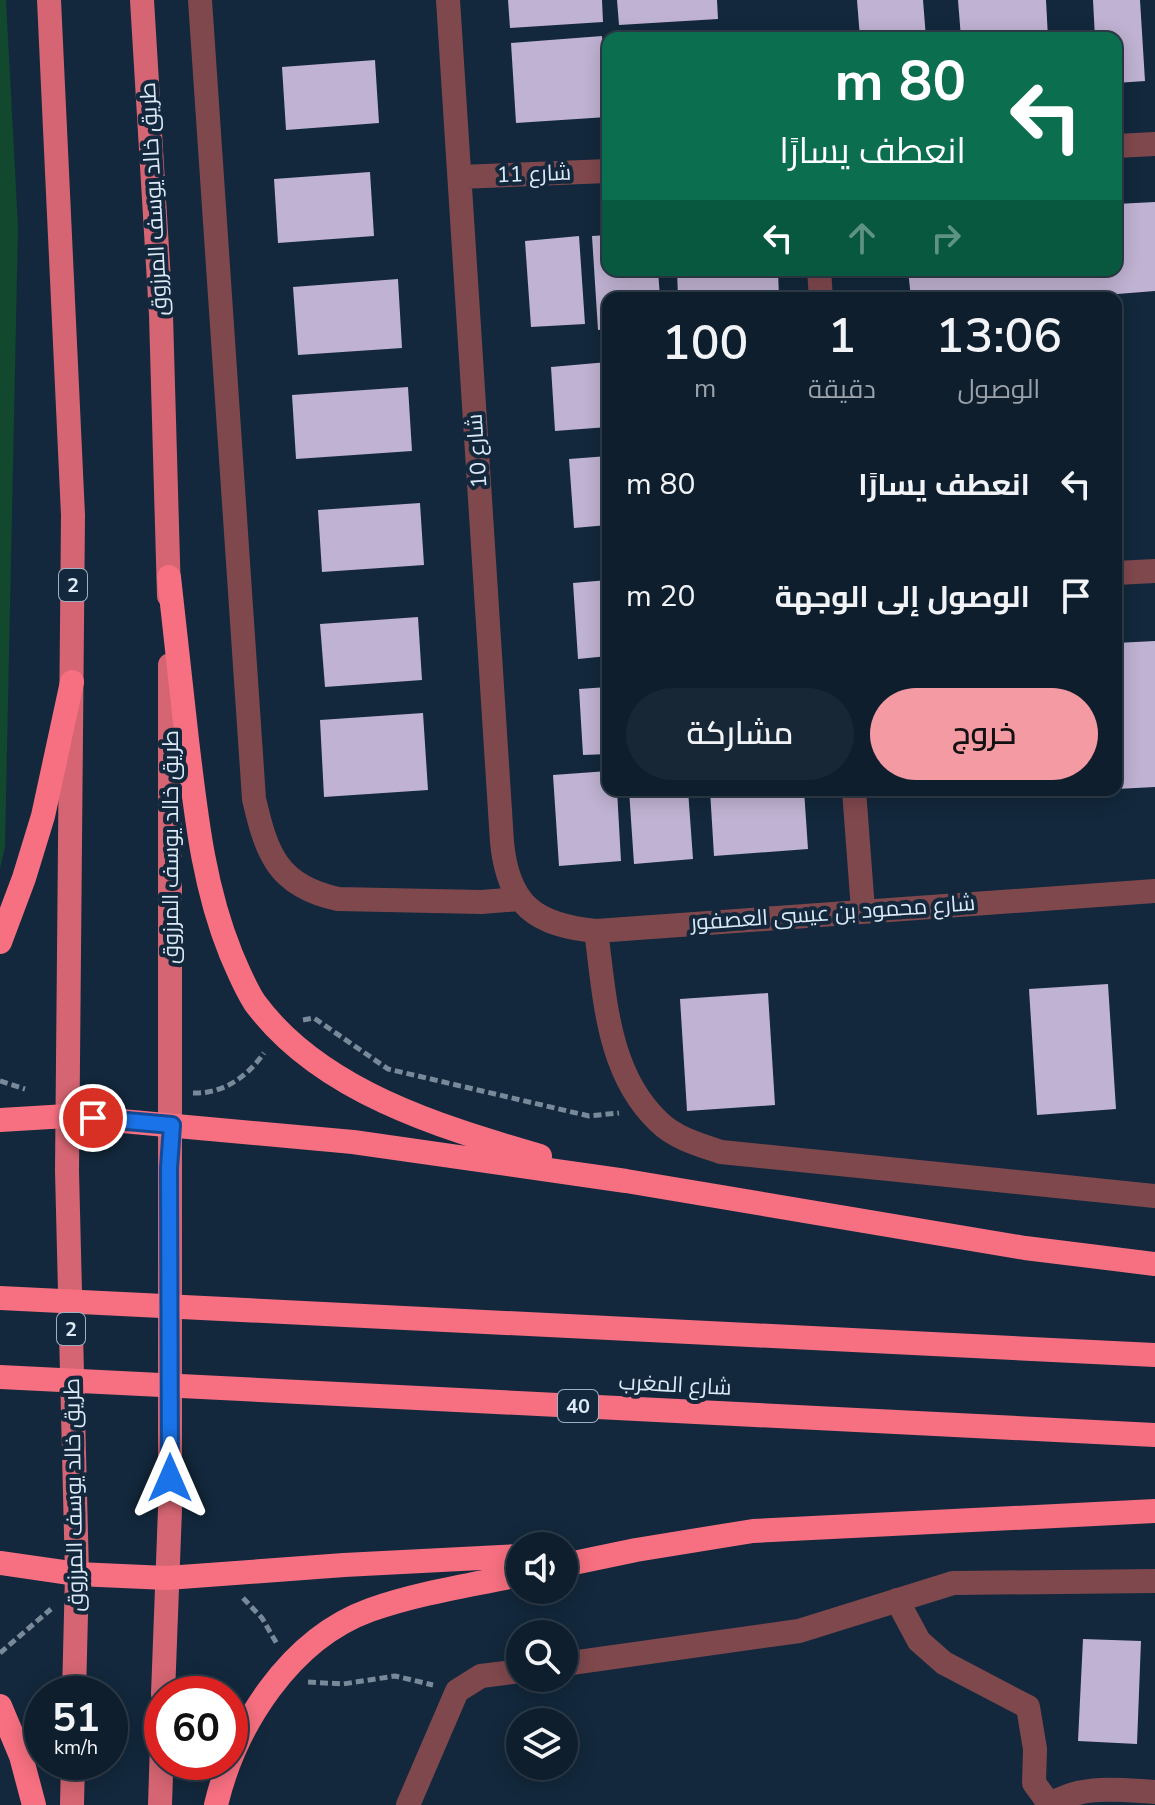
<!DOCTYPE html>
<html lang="ar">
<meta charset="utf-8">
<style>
:root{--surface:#0e1e2d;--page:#172735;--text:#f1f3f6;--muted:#9ba2aa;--line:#2e3c49;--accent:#f49aa3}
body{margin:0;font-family:"Nunito Sans",Cairo,sans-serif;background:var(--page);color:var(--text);direction:rtl;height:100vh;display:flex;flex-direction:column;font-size:30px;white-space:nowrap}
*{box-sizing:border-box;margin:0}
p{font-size:26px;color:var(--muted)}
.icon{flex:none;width:44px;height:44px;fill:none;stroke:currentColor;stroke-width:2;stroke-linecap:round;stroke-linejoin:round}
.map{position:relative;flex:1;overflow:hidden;direction:ltr}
.details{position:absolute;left:602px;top:292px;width:520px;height:504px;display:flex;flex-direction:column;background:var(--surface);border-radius:16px;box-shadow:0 4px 20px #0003,0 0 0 2px var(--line);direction:rtl}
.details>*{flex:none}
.banner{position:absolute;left:602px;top:32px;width:520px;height:244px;border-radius:16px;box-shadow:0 4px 20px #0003,0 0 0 2px var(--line);direction:rtl;background:#0b6e4f;color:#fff;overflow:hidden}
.buttons{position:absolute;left:506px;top:1532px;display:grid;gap:16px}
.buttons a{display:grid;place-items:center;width:72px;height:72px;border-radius:50%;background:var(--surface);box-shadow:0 4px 20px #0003,0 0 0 2px var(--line);font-size:40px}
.speed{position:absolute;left:24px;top:1676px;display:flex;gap:16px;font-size:40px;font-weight:700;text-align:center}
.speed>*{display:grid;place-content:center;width:104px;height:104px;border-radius:50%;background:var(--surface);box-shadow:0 4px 20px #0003,0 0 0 2px var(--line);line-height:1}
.speed small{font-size:20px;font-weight:400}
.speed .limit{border:12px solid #d22;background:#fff;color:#111}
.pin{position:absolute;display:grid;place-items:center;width:68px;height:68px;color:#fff;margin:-34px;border:4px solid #fff;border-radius:50%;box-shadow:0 2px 8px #0007}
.me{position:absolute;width:88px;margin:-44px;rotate:0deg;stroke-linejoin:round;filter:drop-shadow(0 0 6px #0008)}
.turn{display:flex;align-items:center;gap:28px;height:168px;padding:0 24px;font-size:36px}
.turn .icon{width:104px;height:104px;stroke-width:2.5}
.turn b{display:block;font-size:56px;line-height:68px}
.lanes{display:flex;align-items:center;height:76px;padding:0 24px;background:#0003;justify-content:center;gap:40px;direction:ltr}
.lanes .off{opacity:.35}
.eta{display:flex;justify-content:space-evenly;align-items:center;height:136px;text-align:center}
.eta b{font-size:48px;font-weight:600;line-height:56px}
.cta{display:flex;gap:16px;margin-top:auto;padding:16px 24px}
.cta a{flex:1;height:92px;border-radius:48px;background:var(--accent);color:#111;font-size:32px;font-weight:600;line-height:92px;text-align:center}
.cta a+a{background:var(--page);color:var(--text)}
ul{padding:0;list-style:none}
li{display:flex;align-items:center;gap:24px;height:112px;padding:0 24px}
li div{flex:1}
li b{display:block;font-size:30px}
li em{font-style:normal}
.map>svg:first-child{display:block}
.green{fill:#11482e}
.building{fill:#bfb2d2}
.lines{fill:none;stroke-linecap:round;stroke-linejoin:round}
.path{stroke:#78899a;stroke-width:5;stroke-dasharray:8 4;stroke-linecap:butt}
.minor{stroke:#7f484d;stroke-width:24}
.major{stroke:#d56572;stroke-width:24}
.highway{stroke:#f77081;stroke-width:24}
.route-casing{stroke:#114b97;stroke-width:20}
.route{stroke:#1a73e8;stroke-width:14}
.labels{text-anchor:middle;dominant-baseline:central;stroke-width:8;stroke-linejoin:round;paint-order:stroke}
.shield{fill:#13283c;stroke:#a0b0c0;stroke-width:2}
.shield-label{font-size:20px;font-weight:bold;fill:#dceaf8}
.street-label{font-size:22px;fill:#dceaf8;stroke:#13283c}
</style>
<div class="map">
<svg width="1155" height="1805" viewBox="0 0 1155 1805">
<rect width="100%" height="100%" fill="#13283c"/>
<!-- green -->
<path class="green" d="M0,0H6L18,227L5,846L0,869Z"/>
<!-- building -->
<path class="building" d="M508,0H602L603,22L510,28Z
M617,0H717L718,19L619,25Z
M857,0H923L926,38H860Z
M958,0H1046L1048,38H961Z
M1093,0H1140L1145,81L1116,83V38H1095Z
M829,30V38H748L747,36Z
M602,36L607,117L516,123L511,43Z
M375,60L379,123L286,130L282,67Z
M370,172L374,236L278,243L274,179Z
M1155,202V291L1067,298H995L994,292L911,298L908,270H1116V204Z
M608,235V270H658L660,298H608V329L598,330L592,236Z
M579,236L585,324L531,327L525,241Z
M677,270H778L779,298H678Z
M398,279L402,348L298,355L293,287Z
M608,362V427L555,431L551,367Z
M408,387L412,451L296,459L292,395Z
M608,456V525L574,528L569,459Z
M420,503L424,565L322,572L318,510Z
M608,580V656L578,659L573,583Z
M418,617L422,680L325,687L320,624Z
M1155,641V787L1116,789V643Z
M608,687V754L583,755L579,689Z
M423,713L428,790L324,797L320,720Z
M608,771V790H617L621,861L559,866L553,775Z
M629,790H688L693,859L634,864Z
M710,790H804L808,849L714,856Z
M925,790H1042V792L925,798Z
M1108,984L1116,1109L1037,1115L1029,989Z
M768,993L775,1105L687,1111L680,999Z
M1083,1639L1141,1641L1137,1744L1078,1741Z"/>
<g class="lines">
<!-- path -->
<path class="path" d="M303,1020L314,1018L388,1069L589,1116L619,1113
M0,1081L25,1089
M193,1093C223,1094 247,1077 264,1053
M243,1598L262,1618L277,1644
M0,1653L51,1609
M308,1682L343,1684L395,1676L433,1685"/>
<!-- minor -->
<path class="minor" d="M200,0L254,799C267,855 278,886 338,899L481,902L520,899
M448,0L502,842C508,906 536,925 596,931L1155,891
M1116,146L1155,144
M460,177L608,171
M819,270L821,298
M1116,573L1155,571
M854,790L863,910
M596,931C605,997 607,1073 659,1122C675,1138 700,1145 721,1152L1155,1196
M897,1600L919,1641L944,1663L1028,1707L1035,1749L1034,1783L1050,1805
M564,1664L799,1631L953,1583L1155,1581
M408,1805L457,1691L481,1676L520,1671
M1049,1805C1082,1784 1118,1790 1155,1792"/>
<!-- major -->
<path class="major" d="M49,0L73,515L67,1171L77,1574L74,1694
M142,0L161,315L169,596
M163,1694L170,1509V665
M72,1805L73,1762
M160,1805L162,1744"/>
<!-- highway -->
<path class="highway" d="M169,577C175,632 181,686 187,740C196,814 203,885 231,954C238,970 245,988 255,1003C320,1091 440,1127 540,1156
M0,942L24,878L43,816L72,682
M0,1120L67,1116L353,1142L626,1181L1025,1248L1155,1264
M0,1298L1155,1355
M0,1377L1155,1435
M0,1563L77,1574L167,1578L344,1565L520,1556
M564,1565L636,1550L753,1531L1155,1511
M0,1706L21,1756L34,1805
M216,1805C235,1725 290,1639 370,1610C418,1593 471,1585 520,1575"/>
</g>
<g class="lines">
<defs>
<path id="route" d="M93,1118L172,1125L169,1168L170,1478"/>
</defs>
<!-- route casing -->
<use href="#route" class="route-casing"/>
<!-- route -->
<use href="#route" class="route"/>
</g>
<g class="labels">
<!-- shield labels -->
<g class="shield">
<rect x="59" y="569" width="28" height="32" rx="6"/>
<rect x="57" y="1313" width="28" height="32" rx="6"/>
<rect x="558" y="1390" width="40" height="32" rx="6"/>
</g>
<g class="shield-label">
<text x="73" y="585">2</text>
<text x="71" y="1329">2</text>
<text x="578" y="1406">40</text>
</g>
<!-- street labels -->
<g class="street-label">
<text transform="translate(534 174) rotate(-2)">شارع 11</text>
<text transform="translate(154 199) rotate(-93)">طريق خالد يوسف المرزوق</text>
<text transform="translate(477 451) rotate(-94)">شارع 10</text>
<text transform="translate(171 847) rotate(-90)">طريق خالد يوسف المرزوق</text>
<text transform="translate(833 913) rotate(-4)">شارع محمود بن عيسى العصفور</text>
<text transform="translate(675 1385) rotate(3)">شارع المغرب</text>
<text transform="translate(74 1495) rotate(-91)">طريق خالد يوسف المرزوق</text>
</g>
</g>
</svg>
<div class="buttons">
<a><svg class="icon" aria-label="sound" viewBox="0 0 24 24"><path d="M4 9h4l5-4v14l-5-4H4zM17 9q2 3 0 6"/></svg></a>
<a><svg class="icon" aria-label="search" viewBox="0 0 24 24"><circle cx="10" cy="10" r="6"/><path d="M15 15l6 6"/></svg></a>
<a><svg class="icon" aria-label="layers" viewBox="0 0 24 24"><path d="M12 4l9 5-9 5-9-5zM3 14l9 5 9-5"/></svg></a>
</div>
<div class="speed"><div>51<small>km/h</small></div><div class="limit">60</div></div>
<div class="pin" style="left:93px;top:1118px;background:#d93025"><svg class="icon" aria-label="arrive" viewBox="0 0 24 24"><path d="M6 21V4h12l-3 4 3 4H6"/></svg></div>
<svg class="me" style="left:170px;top:1478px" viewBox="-20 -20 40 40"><path d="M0-17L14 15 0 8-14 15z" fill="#1a73e8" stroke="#fff" stroke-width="4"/></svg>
<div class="banner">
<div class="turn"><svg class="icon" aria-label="left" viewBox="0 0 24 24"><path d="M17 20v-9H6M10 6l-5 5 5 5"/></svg><div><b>80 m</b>انعطف يسارًا</div></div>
<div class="lanes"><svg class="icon" aria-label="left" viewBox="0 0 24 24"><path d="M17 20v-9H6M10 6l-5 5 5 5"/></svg><svg class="icon off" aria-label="ahead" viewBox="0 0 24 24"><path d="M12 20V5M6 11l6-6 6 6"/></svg><svg class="icon off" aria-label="right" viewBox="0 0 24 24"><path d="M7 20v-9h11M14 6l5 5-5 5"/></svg></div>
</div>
<section class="details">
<div class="eta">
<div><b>13:06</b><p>الوصول</p></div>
<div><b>1</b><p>دقيقة</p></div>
<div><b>100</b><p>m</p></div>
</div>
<ul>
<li><svg class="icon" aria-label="left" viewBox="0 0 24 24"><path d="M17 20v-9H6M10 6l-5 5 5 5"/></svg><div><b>انعطف يسارًا</b></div><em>80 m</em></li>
<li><svg class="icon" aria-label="arrive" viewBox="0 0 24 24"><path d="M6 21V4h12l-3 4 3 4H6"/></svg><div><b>الوصول إلى الوجهة</b></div><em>20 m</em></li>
</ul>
<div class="cta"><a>خروج</a><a>مشاركة</a></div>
</section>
</div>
